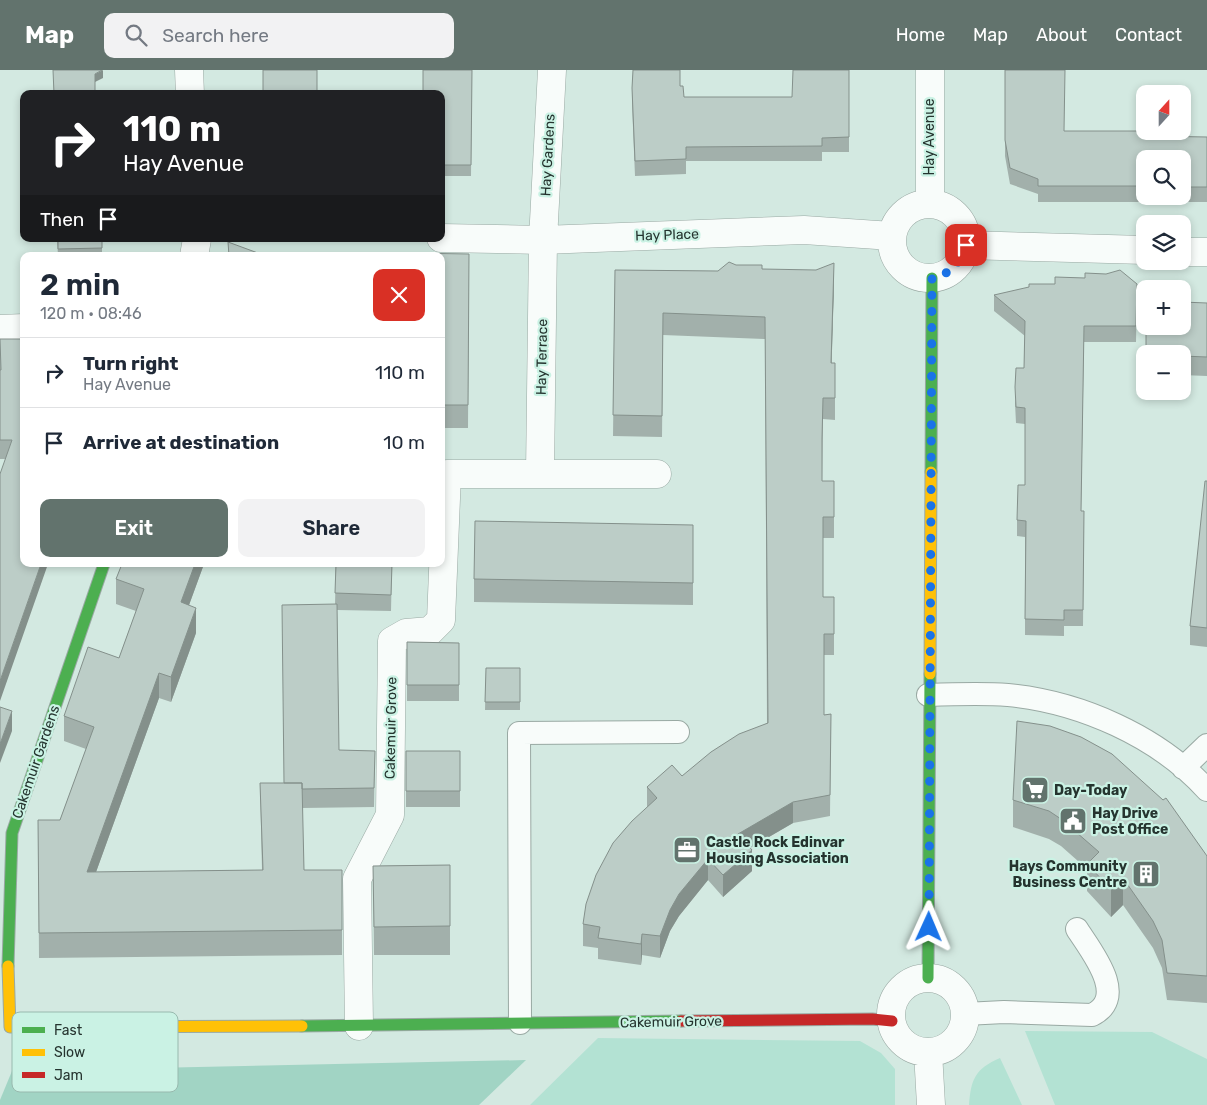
<!DOCTYPE html>
<meta charset="utf-8">
<style>
:root{--surface:#fff;--page:#f2f2f3;--text:#1f2937;--muted:#747a83;--line:#e0e1e3;--accent:#62736d}
body{margin:0;font-family:Rubik,sans-serif;background:var(--page);color:var(--text);height:100vh;display:flex;flex-direction:column;font-size:19px;white-space:nowrap}
*{box-sizing:border-box;margin:0}
p{font-size:16px;color:var(--muted)}
.icon{flex:none;width:28px;height:28px;fill:none;stroke:currentColor;stroke-width:2;stroke-linecap:round;stroke-linejoin:round}
.map{position:relative;flex:1;overflow:hidden}
.details{position:absolute;left:20px;top:182px;width:425px;height:315px;display:flex;flex-direction:column;background:var(--surface);border-radius:10px;box-shadow:0 2px 8px #0003}
.details>*{flex:none}
.guide{position:absolute;left:20px;top:20px;width:425px;height:152px;border-radius:10px;box-shadow:0 2px 8px #0003;background:#202124;color:#fff;overflow:hidden}
.needle{width:32px;rotate:21deg}
.fabs{position:absolute;left:1136px;top:15px;display:grid;gap:10px}
.fabs a{display:grid;place-items:center;width:55px;height:55px;border-radius:10px;background:var(--surface);box-shadow:0 2px 8px #0003;font-size:25px}
.pin{position:absolute;display:grid;place-items:center;width:42px;height:42px;color:#fff;margin:-21px;border-radius:10px;box-shadow:0 2px 8px #0006}
.me{position:absolute;width:55px;margin:-28px;rotate:1deg;stroke-linejoin:round;filter:drop-shadow(0 0 4px #0008)}
.turn{display:flex;align-items:center;gap:18px;height:105px;padding:0 20px;font-size:22px}
.turn .icon{width:65px;height:65px;stroke-width:2.5}
.turn b{display:block;font-size:35px;line-height:42px}
.then{display:flex;align-items:center;height:48px;padding:0 20px;background:#0003;gap:10px;font-size:19px}
.round{display:grid;place-items:center;flex:none;width:52px;height:52px;border-radius:10px;background:var(--page)}
.head{display:flex;align-items:center;justify-content:space-between;height:85px;padding:0 20px}
h1{font-size:30px;font-weight:600;line-height:38px}
.action{display:flex;gap:10px;margin-top:auto;padding:10px 20px}
.action a{flex:1;height:58px;border-radius:10px;background:var(--accent);color:#fff;font-size:20px;font-weight:600;line-height:58px;text-align:center}
.action a+a{background:var(--page);color:var(--text)}
ul{padding:0;list-style:none}
li{display:flex;align-items:center;gap:15px;height:70px;padding:0 20px;border-top:1px solid var(--line)}
li div{flex:1}
li b{display:block;font-size:19px}
li em{font-style:normal}
header{display:flex;align-items:center;gap:30px;box-sizing:border-box;height:70px;padding:0 25px;background:var(--accent);color:#fff}
header strong{font-size:24px}
nav{display:flex;gap:28px;margin-inline-start:auto;font-size:18px}
.search{width:350px;height:45px;background:var(--page);display:flex;align-items:center;gap:12px;box-sizing:border-box;padding:0 18px;border-radius:10px;color:var(--muted);font-size:19px}
.map>svg:first-child{display:block}
.green{fill:#b3e2d3}
.forest{fill:#a1d4c4}
.lines{fill:none;stroke-linecap:round;stroke-linejoin:round}
.lane-casing{stroke:#99a9a3;stroke-width:24}
.street-casing{stroke:#99a9a3;stroke-width:29}
.fast-casing{stroke:#99a9a3;stroke-width:13}
.slow-casing{stroke:#99a9a3;stroke-width:13}
.jam-casing{stroke:#99a9a3;stroke-width:13}
.lane{stroke:#f8fcfa;stroke-width:22}
.street{stroke:#f8fcfa;stroke-width:28}
.fast{stroke:#4caf50;stroke-width:11}
.slow{stroke:#ffc107;stroke-width:11}
.jam{stroke:#c62828;stroke-width:11}
.wall{fill:#a2b0ab;fill-rule:evenodd}
.shaded-wall{fill:#84908b}
.building{fill:#bccdc7;stroke:#84908b}
.route{stroke:#1a73e8;stroke-width:9;stroke-dasharray:0 16.2}
.labels{text-anchor:middle;dominant-baseline:central;stroke-width:4.5;stroke-linejoin:round;paint-order:stroke}
.street-label{font-size:14px;fill:#25342f;stroke:#caf2e4}
.poi-label{font-size:14px;font-weight:bold;fill:#25342f;stroke:#caf2e4;text-anchor:start}
.key{fill:#caf2e4;stroke:#98b9ae;stroke-width:1}
.key-label{font-size:14px;fill:#25342f}
</style>
<header>
<strong>Map</strong>
<div class="search"><svg class="icon" aria-label="search" viewBox="0 0 24 24"><circle cx="10" cy="10" r="6"/><path d="M15 15l6 6"/></svg>Search here</div>
<nav><a>Home</a><a>Map</a><a>About</a><a>Contact</a></nav>
</header>
<div class="map">
<svg width="1207" height="1035" viewBox="0 0 1207 1035">
<rect width="100%" height="100%" fill="#d3e9e1"/>
<!-- green -->
<path class="green" d="M1025,961L1152,962L1207,989V1035H1055Z
M598,968L860,971L881,983L895,999V1035H530Z
M1000,988L1022,1035H969C971,1009 975,999 1000,988Z"/>
<!-- forest -->
<path class="forest" d="M526,990L479,1035H0V1030L12,1001Z"/>
<g class="lines">
<defs>
<path id="lane" d="M928,625C955,624 982,623 1008,625C1080,632 1158,666 1207,720
M1183,698L1207,675
M965,944L1004,942L1092,945C1129,927 1091,881 1077,859
M520,953L519,663L678,662"/>
<path id="street" d="M189,0L190,24
M552,0L543,170L540,404H657
M892 171a37 37 0 1 1 74 0a37 37 0 1 1-74 0Z
M930,134V0
M441,168L543,170L804,160L892,166
M966,175L1145,180
M1182,182H1207
M194,186L197,169
M0,259L24,258
M891 945a37 37 0 1 1 74 0a37 37 0 1 1-74 0Z
M359,956L357,809L390,745L392,571L406,563L430,561L441,550L447,404H540
M928,982L931,1035"/>
<path id="fast" d="M931,402L932,208
M8,896L12,763L104,494
M928,908L930,604
M302,956L681,951"/>
<path id="slow" d="M930,604L931,402
M8,896L10,957L302,956"/>
<path id="jam" d="M681,951L872,949L892,951"/>
</defs>
<!-- lane casing -->
<use href="#lane" class="lane-casing"/>
<!-- street casing -->
<use href="#street" class="street-casing"/>
<!-- fast casing -->
<use href="#fast" class="fast-casing"/>
<!-- slow casing -->
<use href="#slow" class="slow-casing"/>
<!-- jam casing -->
<use href="#jam" class="jam-casing"/>
<!-- lane -->
<use href="#lane" class="lane"/>
<!-- street -->
<use href="#street" class="street"/>
<!-- fast -->
<use href="#fast" class="fast"/>
<!-- slow -->
<use href="#slow" class="slow"/>
<!-- jam -->
<use href="#jam" class="jam"/>
</g>
<!-- wall -->
<path class="wall" d="M472,0L471,106H441V24Z
M633,0L680,16L684,27H792L849,0V82H822V91H686V104L635,106L632,33Z
M1005,0L1064,61L1147,66L1207,67V132H1038V124L1010,114L1005,86ZM1145,89H1182V126H1145Z
M57,169H102V186H58Z
M469,184L468,358H441V186Z
M736,195L762,199L834,214L831,293H835V350L823,349L822,411H834V468H823V527H834V585H824V645L831,644L830,746L793,753L750,778L752,801L723,827L708,810L679,846L670,861L660,888L642,885L641,895L598,889V878L583,876V854L647,737V717L682,706L767,653L765,269L663,265L662,367L613,366L615,200L718,201Z
M1055,214H1137L1136,272H1084L1081,441H1084L1083,556H1064V566L1025,565V467L1017,466V450L1025,415V354L1016,353L1015,333L1024,298L1025,266L994,241V225Z
M1207,233V306L1182,305V284Z
M0,269H24V494L5,389H0Z
M1207,411V577L1190,575V556Z
M693,455V535L474,532V509Z
M204,494L189,535L196,563L171,632L159,628L96,802L262,800L260,713H284L335,535L336,494H392L391,541L337,540L339,680L375,681L374,737L302,738L304,800H342V885L39,888L38,750H60L86,679L64,671V646L119,588L136,541L116,534V509Z
M407,572L459,573V631H407Z
M486,598H520V640H485Z
M406,681H460V737H406Z
M1013,730L1207,786V933L1167,930L1162,898L1153,878L1123,835L1111,847L1087,821V799L1061,776L1049,769L1013,757Z
M450,795V885H374L373,796Z"/>
<!-- shaded-wall -->
<path class="shaded-wall" d="M103,0V8L95,12V4Z
M834,193V214L831,314V293Z
M41,494H48L0,631V611Z
M195,494H204L181,557V532Z
M196,538V563L171,632V607Z
M159,603V628L87,827V802Z
M12,641V661L0,693V674Z
M793,732V753L738,785V764Z
M752,780V801L723,827V805Z
M708,789V810L679,846L670,861L660,888V866L670,840L679,824Z
M1123,808V835L1111,847V819Z
M642,864V885L641,895V874Z"/>
<!-- building -->
<path class="building" d="M53,0H102L95,4V24H54Z
M263,0H317V24H263Z
M423,0H472L471,95H441V24H423Z
M633,0H680V16H683L684,27H792L793,0H849V67L822,68V76L686,77V89L635,91L632,18Z
M1005,0H1065L1064,61H1147V66L1207,67V117H1182V89H1145V116H1038V109L1010,98L1005,70Z
M58,169H102V178L58,179Z
M228,172L266,186H229Z
M409,183L469,184L468,335H441V186H409Z
M729,192L736,195H762V199L816,200L834,193L831,293H835V328H823L822,369V411H834V447H823V527H834V564H824V645L831,644L830,725L793,732L738,764L752,780L723,805L708,789L679,824L670,840L660,866L642,864L641,874L598,868L600,857L583,854L586,834L596,805L613,773L632,751L657,728L647,717L672,695L682,706L711,682L739,664L768,653L765,247L663,243L662,346L613,345L615,200L718,201Z
M1120,200L1137,214L1136,256H1084L1081,441H1084L1083,540H1064V550L1025,549L1026,451L1017,450L1018,415H1025V338L1016,337L1015,317L1016,298H1024L1025,251L994,225L1029,217V214H1055V207L1085,208V203L1106,204Z
M1182,232L1207,233V287L1182,286V284H1146V256H1182Z
M0,269H24V494H41L0,611V404L12,370H0V300H1Z
M1205,411H1207V558L1190,556Z
M475,451L693,455V513L474,509Z
M122,494H195L181,532L196,538L171,607L159,603L87,802L263,800L260,713H302L304,800H342V860L39,863L38,750H60L94,657L64,646L88,577L119,588L144,519L116,509Z
M336,494H392L391,525L335,523Z
M337,534L339,680L375,681L374,718L302,719V713H284L282,535Z
M407,572L459,573V615H407Z
M486,598H520V632H485Z
M0,637L12,641L0,674Z
M1017,651L1050,656L1081,667L1112,684L1163,730L1166,728L1207,786V906L1167,903L1162,870L1153,851L1123,808L1111,819L1087,794L1099,782L1061,749L1049,741L1013,730Z
M406,681H460V721H406Z
M450,795V856L374,857L373,796Z"/>
<g class="lines">
<!-- route -->
<path class="route" d="M929,857L932,208C952,203 960,194 966,175"/>
</g>
<!-- icons -->
<defs>
<symbol id="supermarket-square" viewBox="-11 -11 22 22"><rect x="-9" y="-9" width="18" height="18" rx="4" fill="#62736d" stroke="#caf2e4"/><path d="M-6-5.5h2.5l.6 2H6L4.5 2H-2.5L-4.4-4H-6ZM-1.5 3.2a1.3 1.3 0 1 0 .1 0ZM3 3.2a1.3 1.3 0 1 0 .1 0Z" fill="#fff"/></symbol>
<symbol id="civic-square" viewBox="-11 -11 22 22"><rect x="-9" y="-9" width="18" height="18" rx="4" fill="#62736d" stroke="#caf2e4"/><path d="M-.6-6.5H3V-4.5H.6V-3L4-1V1h2V6H-6V1h2V-1L-.6-3ZM-1.2 2.5V6h2.4V2.5Z" fill="#fff"/></symbol>
<symbol id="office-square" viewBox="-11 -11 22 22"><rect x="-9" y="-9" width="18" height="18" rx="4" fill="#62736d" stroke="#caf2e4"/><path d="M-6-3h4V-5.5h4V-3h4V5H-6ZM-1-4.5V-3h2v-1.5ZM-6 0V1H6V0Z" fill="#fff"/></symbol>
<symbol id="building-square" viewBox="-11 -11 22 22"><rect x="-9" y="-9" width="18" height="18" rx="4" fill="#62736d" stroke="#caf2e4"/><path d="M-4-6H4V6H1V3H-1V6H-4ZM-2.5-4.3h1.7v1.8h-1.7ZM.8-4.3h1.7v1.8H.8ZM-2.5-1h1.7V.8h-1.7ZM.8-1h1.7V.8H.8Z" fill="#fff"/></symbol>
</defs>
<g fill-rule="evenodd">
<use href="#supermarket-square" x="1019" y="704" width="32" height="32"/>
<use href="#civic-square" x="1057" y="735" width="32" height="32"/>
<use href="#office-square" x="671" y="764" width="32" height="32"/>
<use href="#building-square" x="1130" y="788" width="32" height="32"/>
</g>
<g class="labels">
<!-- street labels -->
<g class="street-label">
<text transform="translate(929 67) rotate(-90)">Hay Avenue</text>
<text transform="translate(548 85) rotate(-87)">Hay Gardens</text>
<text transform="translate(667 165) rotate(-2)">Hay Place</text>
<text transform="translate(542 287) rotate(-89)">Hay Terrace</text>
<text transform="translate(391 658) rotate(-89)">Cakemuir Grove</text>
<text transform="translate(36 692) rotate(-71)">Cakemuir Gardens</text>
<text transform="translate(671 952) rotate(-1)">Cakemuir Grove</text>
</g>
<!-- poi labels -->
<g class="poi-label">
<text x="1054" y="720">Day-Today</text>
<text x="1092" y="743">Hay Drive<tspan x="1092" dy="16">Post Office</tspan></text>
<text x="706" y="772">Castle Rock Edinvar<tspan x="706" dy="16">Housing Association</tspan></text>
<text x="1127" y="796" text-anchor="end">Hays Community<tspan x="1127" dy="16">Business Centre</tspan></text>
</g>
</g>
<!-- legend -->
<rect x="12" y="942" width="166" height="80" rx="8" class="key"/>
<rect x="22" y="957" width="23" height="6" fill="#4caf50"/>
<rect x="22" y="979" width="23" height="7" fill="#ffc107"/>
<rect x="22" y="1002" width="23" height="6" fill="#c62828"/>
<g class="key-label">
<text x="54" y="965">Fast</text>
<text x="54" y="987">Slow</text>
<text x="54" y="1010">Jam</text>
</g>
</svg>
<div class="fabs">
<a><svg class="needle" viewBox="-14 -14 28 28"><path d="M0-13l5 13h-10z" fill="#e53935"/><path d="M0 13l5-13h-10z" fill="#747a83"/></svg></a>
<a><svg class="icon" aria-label="search" viewBox="0 0 24 24"><circle cx="10" cy="10" r="6"/><path d="M15 15l6 6"/></svg></a>
<a><svg class="icon" aria-label="layers" viewBox="0 0 24 24"><path d="M12 4l9 5-9 5-9-5zM3 14l9 5 9-5"/></svg></a>
<a>+</a>
<a>−</a>
</div>
<div class="pin" style="left:966px;top:175px;background:#d93025"><svg class="icon" aria-label="arrive" viewBox="0 0 24 24"><path d="M6 21V4h12l-3 4 3 4H6"/></svg></div>
<svg class="me" style="left:929px;top:857px" viewBox="-20 -20 40 40"><path d="M0-17L14 15 0 8-14 15z" fill="#1a73e8" stroke="#fff" stroke-width="4"/></svg>
<div class="guide">
<div class="turn"><svg class="icon" aria-label="right" viewBox="0 0 24 24"><path d="M7 20v-9h11M14 6l5 5-5 5"/></svg><div><b>110 m</b>Hay Avenue</div></div>
<div class="then">Then<svg class="icon" aria-label="arrive" viewBox="0 0 24 24"><path d="M6 21V4h12l-3 4 3 4H6"/></svg></div>
</div>
<section class="details">
<div class="head"><div><h1>2 min</h1><p>120 m · 08:46</p></div><a class="round" style="background:#d93025;color:#fff"><svg class="icon" aria-label="close" viewBox="0 0 24 24"><path d="M6 6l12 12M18 6L6 18"/></svg></a></div>
<ul>
<li><svg class="icon" aria-label="right" viewBox="0 0 24 24"><path d="M7 20v-9h11M14 6l5 5-5 5"/></svg><div><b>Turn right</b><p>Hay Avenue</p></div><em>110 m</em></li>
<li><svg class="icon" aria-label="arrive" viewBox="0 0 24 24"><path d="M6 21V4h12l-3 4 3 4H6"/></svg><div><b>Arrive at destination</b></div><em>10 m</em></li>
</ul>
<div class="action"><a>Exit</a><a>Share</a></div>
</section>
</div>
